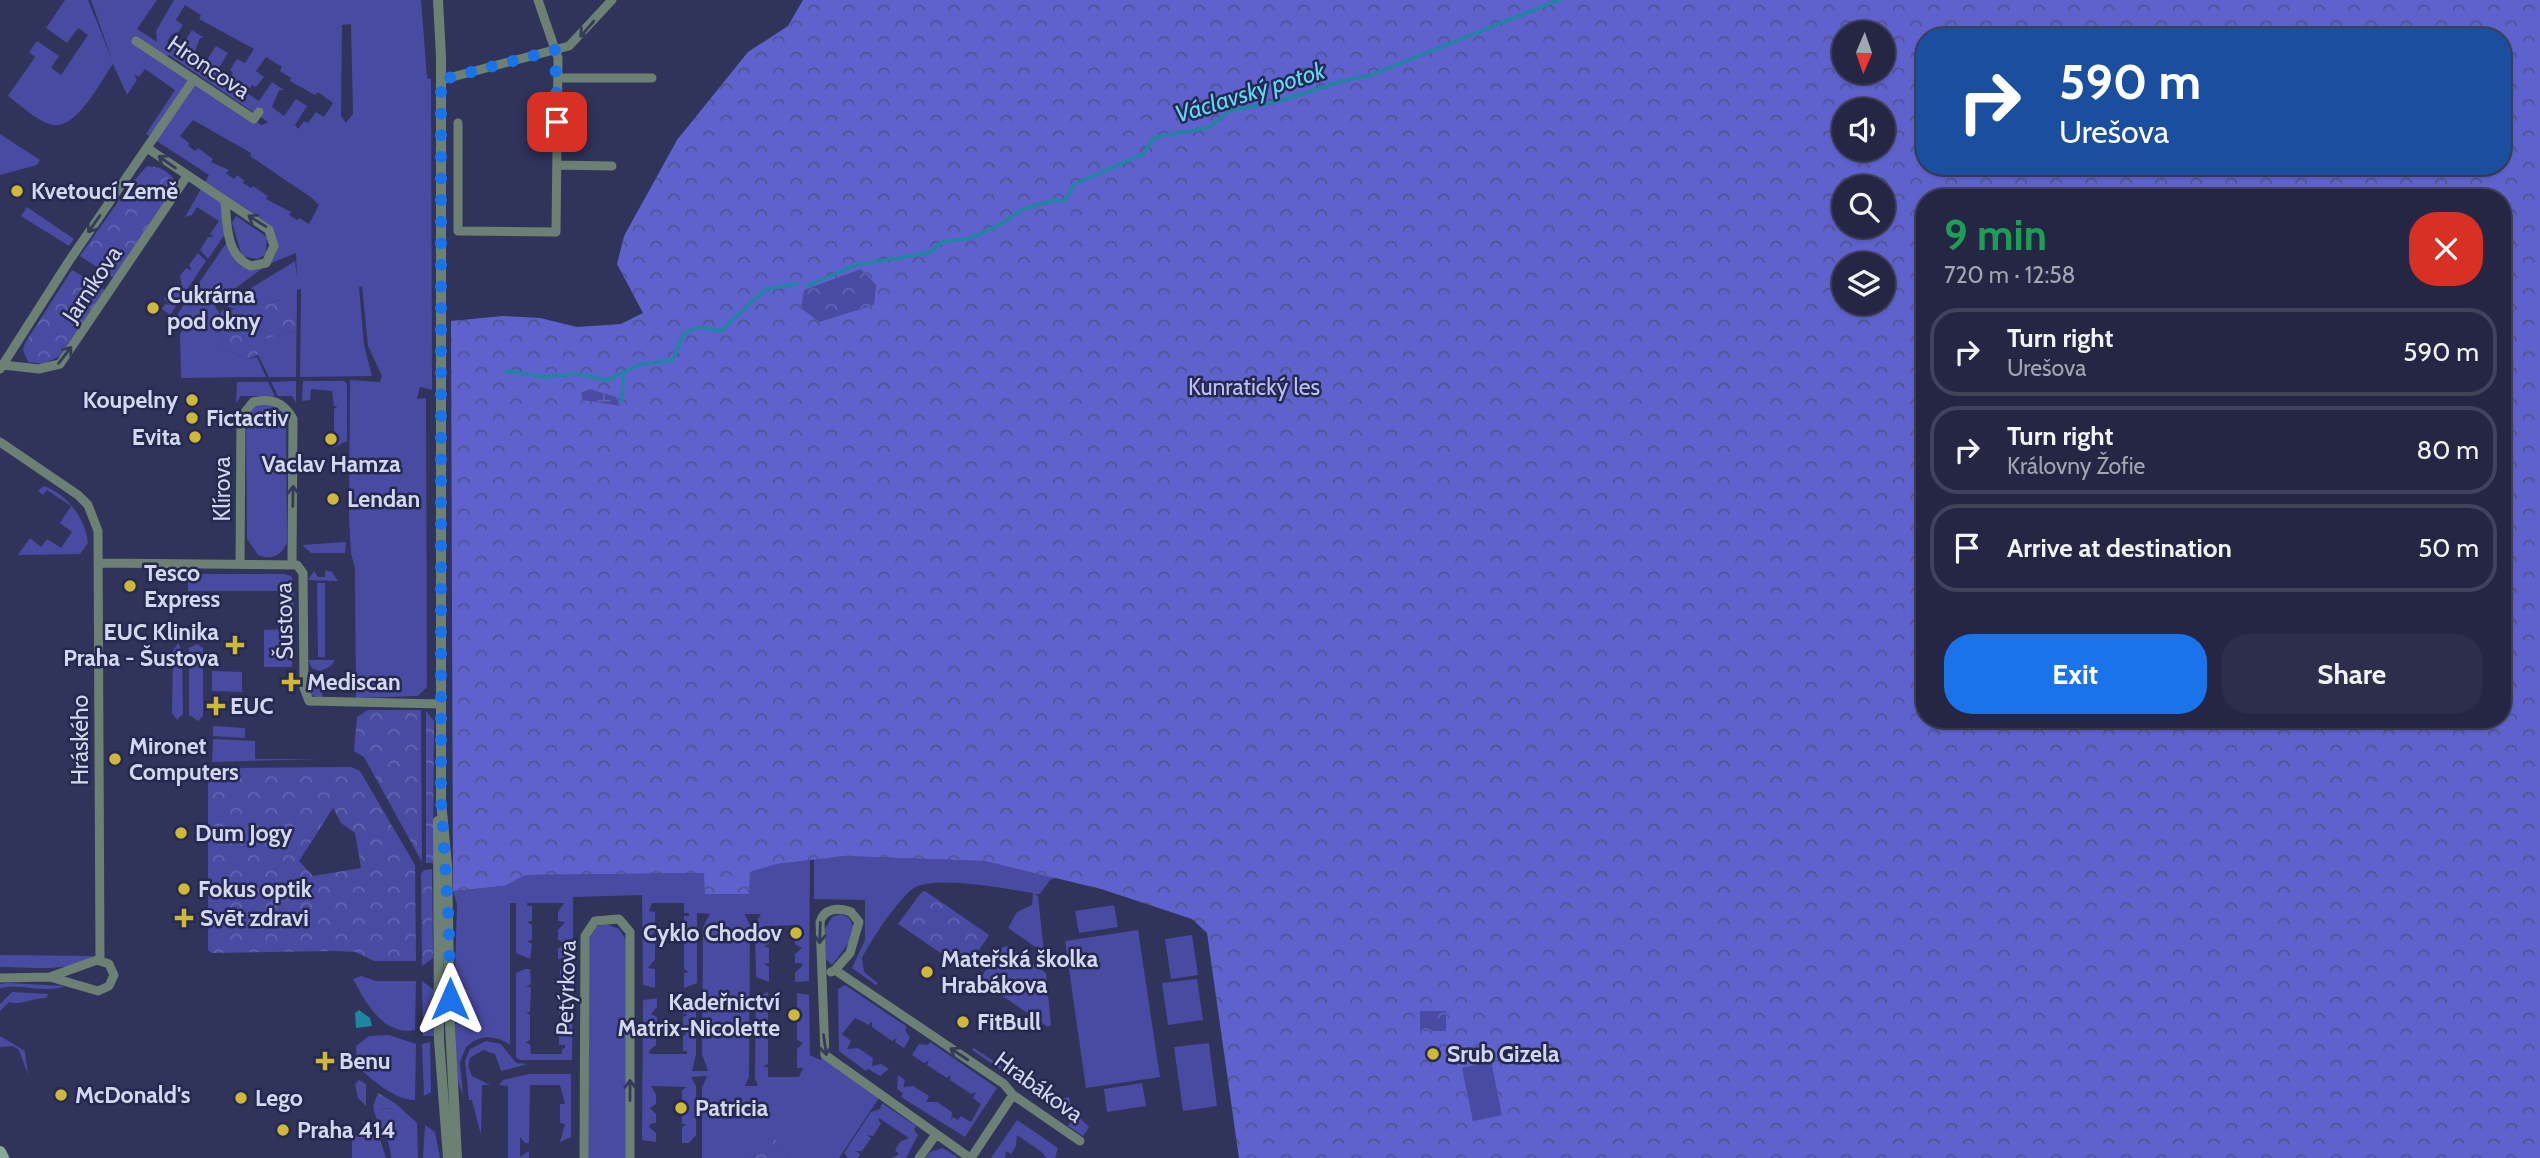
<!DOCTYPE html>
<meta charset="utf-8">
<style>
:root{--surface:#242644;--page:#2c2e4b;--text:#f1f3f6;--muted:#a3a5b2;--line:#41435d;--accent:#1a73e8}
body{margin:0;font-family:Cabin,sans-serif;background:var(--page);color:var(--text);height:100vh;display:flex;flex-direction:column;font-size:26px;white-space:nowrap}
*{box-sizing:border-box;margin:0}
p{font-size:23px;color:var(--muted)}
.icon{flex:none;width:38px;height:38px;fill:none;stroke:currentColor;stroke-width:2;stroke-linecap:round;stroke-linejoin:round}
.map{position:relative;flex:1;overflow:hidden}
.drawer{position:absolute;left:1916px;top:189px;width:595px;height:539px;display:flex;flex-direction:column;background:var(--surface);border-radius:28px;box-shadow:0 2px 5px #0004,0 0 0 2px var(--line)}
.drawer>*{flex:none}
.hud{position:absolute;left:1916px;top:28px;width:595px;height:147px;border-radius:28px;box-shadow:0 2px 5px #0004,0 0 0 2px var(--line);background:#1a4fa0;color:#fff;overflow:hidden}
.needle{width:46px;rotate:182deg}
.fabs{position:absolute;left:1832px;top:21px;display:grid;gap:14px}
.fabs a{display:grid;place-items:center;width:63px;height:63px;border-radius:50%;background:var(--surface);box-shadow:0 2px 5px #0004,0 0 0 2px var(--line);font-size:35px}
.pin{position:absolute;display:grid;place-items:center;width:60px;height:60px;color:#fff;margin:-30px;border-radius:14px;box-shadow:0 4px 10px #0006}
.me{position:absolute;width:77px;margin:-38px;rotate:0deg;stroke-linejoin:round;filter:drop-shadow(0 0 5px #0008)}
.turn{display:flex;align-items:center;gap:24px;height:147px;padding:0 28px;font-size:32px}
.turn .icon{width:91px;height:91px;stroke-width:2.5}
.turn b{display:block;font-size:49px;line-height:60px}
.round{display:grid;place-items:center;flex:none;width:74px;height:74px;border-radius:28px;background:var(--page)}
.head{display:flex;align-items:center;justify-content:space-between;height:119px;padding:0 28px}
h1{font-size:42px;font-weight:700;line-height:52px;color:#1e9e55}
.primary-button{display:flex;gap:14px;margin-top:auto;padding:14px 28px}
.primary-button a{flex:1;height:80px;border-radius:28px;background:var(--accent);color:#fff;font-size:28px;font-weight:700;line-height:80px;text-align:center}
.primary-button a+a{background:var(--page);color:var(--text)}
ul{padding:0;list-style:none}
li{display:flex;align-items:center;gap:21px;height:88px;margin:0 14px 10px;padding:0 14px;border:4px solid var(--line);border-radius:28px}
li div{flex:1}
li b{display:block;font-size:26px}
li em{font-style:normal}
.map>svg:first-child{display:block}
.grass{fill:#494ba3;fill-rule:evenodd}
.forest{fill:url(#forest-crowns);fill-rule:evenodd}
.wetland{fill:url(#wetland-marsh)}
.park{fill:url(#park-crowns);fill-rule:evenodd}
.water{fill:#1d87a0}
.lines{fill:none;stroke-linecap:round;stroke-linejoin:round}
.stream{stroke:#1d87a0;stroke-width:3.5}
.minor{stroke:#6c8174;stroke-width:9}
.tertiary{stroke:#6c8174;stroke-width:10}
.secondary{stroke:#88a995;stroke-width:12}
.oneway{stroke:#343b56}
.route{stroke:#1a73e8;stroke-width:12;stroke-dasharray:0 21.6}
.poi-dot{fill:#cfb837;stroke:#26294f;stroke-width:2.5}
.labels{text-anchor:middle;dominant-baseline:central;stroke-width:5;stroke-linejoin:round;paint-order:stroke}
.street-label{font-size:23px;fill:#d3d7f0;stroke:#26294f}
.poi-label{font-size:23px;font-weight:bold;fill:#d3d7f0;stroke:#26294f;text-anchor:start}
.park-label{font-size:23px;fill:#bac1f7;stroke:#26294f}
.water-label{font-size:24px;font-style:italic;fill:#62d9f9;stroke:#26294f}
</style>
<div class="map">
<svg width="2540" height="1158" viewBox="0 0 2540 1158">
<defs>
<pattern id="forest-crowns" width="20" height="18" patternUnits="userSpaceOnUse" patternTransform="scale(1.75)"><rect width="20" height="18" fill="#5f62cd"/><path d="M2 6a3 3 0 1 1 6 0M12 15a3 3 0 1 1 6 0" fill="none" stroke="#515391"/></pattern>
<pattern id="wetland-marsh" width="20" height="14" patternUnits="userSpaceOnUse" patternTransform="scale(1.75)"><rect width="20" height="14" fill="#494ba3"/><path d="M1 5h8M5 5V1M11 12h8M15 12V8" fill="none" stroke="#6264b0"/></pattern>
<pattern id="park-crowns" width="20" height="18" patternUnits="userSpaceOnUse" patternTransform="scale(1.75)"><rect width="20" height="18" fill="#494ba3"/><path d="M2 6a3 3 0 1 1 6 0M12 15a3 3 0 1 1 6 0" fill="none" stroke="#6264b0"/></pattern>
</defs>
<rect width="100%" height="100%" fill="#30335a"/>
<!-- grass -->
<path class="grass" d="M65,0H88L113,62L91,0H157L137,29L157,42L156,31L174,0H421L427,78L431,79L432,390L420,387L417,399L426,398L427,687L418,696L356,698L355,569L351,553L349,518L350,380L380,382L382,376L368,346L362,286L359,287L364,345L372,376L300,377L301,289L297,290L296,377H269L258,355L260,340L295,331V313L284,315L280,300L250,308L253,322L244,321L236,309L228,307L230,301L295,261L297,278L296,253L267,265L214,304L220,315L213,329L221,337L224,349L248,359L257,357L266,377L181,378L180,334L185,325L175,318L227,242L239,265C258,274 287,258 274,235C267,221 248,212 235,203L225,218V234L208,259L200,250L208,237H214L210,234L219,221L197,207L192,215L185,217L209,175L146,134L175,90L145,69L139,77L134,74L137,80L127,95L113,64C100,82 75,134 49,124C35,119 20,105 8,96L35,57L29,52L37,41L59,56L51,68L61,75L88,35L78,28L67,43L46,28ZM185,5L201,15L199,19L254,49L245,63L237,59L230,70L233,73L228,81L216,73L228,53L216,46L205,63L193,56L200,38H204L192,30L179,50L167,42L172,34L176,36L183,25L176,20ZM351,24L353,114L346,123L341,116L342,25ZM169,55L268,122L267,123L261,125L162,59ZM266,57L282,67L280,71L291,78L290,81L315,95L318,92L333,103L324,117L316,112L308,123L304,121L298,129L295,125L307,106L296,99L284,116L272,107L279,90H284L272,82L259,101L247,93L252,85L256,87L264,77L256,71ZM193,120L251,153L250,156L312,198L319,205L309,224L299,218L297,220L289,215L291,212L266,199L268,196L253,186L251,188L243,183L244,180L237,175L234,179L226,173L229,170L211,162L213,159L198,148L195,151L188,146L189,143L180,136Z
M0,134L40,160L37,165L0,175Z
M27,207L74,239L69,246L21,216Z
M236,216L267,237L266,254L258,259L242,256L232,223Z
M198,253L206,261L170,315L162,309L165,304L170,305L164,299L175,284L182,287L180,276L186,268L192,271L189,265Z
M296,381V403L292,396H278L271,382Z
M303,381H344L347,384V441L333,448L334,437L338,435L334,434V409L338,406H334L332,391L311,389L310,400L302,401Z
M237,382H268L275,396H241L236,403Z
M256,404H277L286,416L287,542C282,555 272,561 258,555L247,539L246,421Z
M44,486C68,495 85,518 88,543L80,554L18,555L30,538L41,547L47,539L61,548L72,532L60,523L71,506L47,490L43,495L38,491Z
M346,542L345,553H311L302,545Z
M325,570L332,572L338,581L308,580L314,571L318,577H325Z
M194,574H284L291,576L294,583L292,667H264V630L284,629V591H188V580Z
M317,583H325V657H318Z
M178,643L182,650L183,714L177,720L172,713L173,651Z
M197,644L203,648V716L198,721L189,715V648Z
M308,660H335L331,666L320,671L312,668Z
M212,671L242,672V692L212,691Z
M349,683V690H322V698L311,695L307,684Z
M213,726L245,728V738L213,736Z
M213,739L255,741V759H321L212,762Z
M844,856L985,861L1058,877L1050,880L1040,894H1035L1038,896L1044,953L1008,928L1017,912L1032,905L1033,893C1006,889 936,875 914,888C900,896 869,943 862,958L864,972L878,983L876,985L852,968L865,940V900L814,899V859Z
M810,860L809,981L795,982V973L802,966V963H795V954L802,948L795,944V935L801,929L798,925L765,926V929H769V944L764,946L769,948V963L764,964L769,967V982L756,977L755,925L761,914H745L750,925L749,1077L745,1086H758L755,1078L756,997L768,992V1007L763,1009L768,1011V1036L763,1037L768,1039V1064L763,1067H768V1077H799L803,1068H797V1049L803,1043L797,1040V1021L803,1015L797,1011V993L809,995L810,1055L820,1060L825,1055L881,1095L839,1158H789L775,1138L749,1154L754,1158H702V1088L707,1076L691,1077L696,1086V1135L689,1143H682V1127L687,1124H682V1109L687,1106L682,1105V1090L687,1087L651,1086L656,1095V1104L650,1108L656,1114V1123L650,1124L649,1127L656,1133V1142L642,1140L643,1000L657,998V1007L651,1014L657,1017V1026L650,1032L656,1036V1045L649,1051L650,1054H687V1051H683V1036L687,1034L683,1032V1017L688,1015L683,1013V998L696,1003V1054L692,1071H708L702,1054L703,927L710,914L697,913V983L684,988V973L689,972L684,969V944L689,942L684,941V916H689V913H684V903H652L649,911L655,912V931L648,939L655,940V959L648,968L655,969V988L643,985L642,895L573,897V957L558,959V949L564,943L558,940V930L565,922L558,921V912L564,903H527V906H532V921L527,922L532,925V940L527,941L532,944L530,959L516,953V903H510V1045C495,1034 479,1035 466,1047L460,1062L463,1096L457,1078L455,1024L458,1023L454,1009L457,904L453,891L504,886L526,875L705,873V894L749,893V872L777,864Z
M1114,905L1118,927L1079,933L1075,911Z
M841,914L849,918L855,929L850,941L832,965L825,958V929L832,917Z
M607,924L619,929L627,941V1158H587V942L597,926Z
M1138,930L1160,1077L1086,1088L1065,941Z
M1192,935L1198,975L1171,979L1165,939Z
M1007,946L1046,973L1051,1025L1048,1027L979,980L1001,948Z
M0,955L92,956C78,973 22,967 0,967Z
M525,969H530L531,984L526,987H531L530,1012H526L530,1015V1040L525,1043L530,1044L531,1054H562V1049L565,1048V1045H559V1026L565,1020L559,1016L560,998L565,992L560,988V969L573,971L572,1060H520L516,1057V973Z
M361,976L376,981H416L415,1030C383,1036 366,1003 353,979Z
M1197,979L1203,1020L1168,1025L1162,983Z
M422,981L434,990V1036H423Z
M9,983L65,986C45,994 22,983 0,988V984Z
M845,985L907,1027L905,1030L910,1038L904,1048L895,1042L897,1038L892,1041L872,1027V1021L869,1025L855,1018L842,1034L851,1041L847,1049L858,1048L873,1058L872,1066L881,1064L889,1069L880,1076L868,1069L866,1071L839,1051L838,989Z
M12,992L48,994L46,998C32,998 21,1006 9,1002L0,1011V1004Z
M0,1036L25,1051L28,1075L19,1050L13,1046L0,1047Z
M369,1036L389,1035L416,1044L415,1100C396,1101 371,1079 357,1066L356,1046Z
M486,1041L501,1044L516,1063L528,1064L501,1071L495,1054L483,1050L470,1058L468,1066L472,1076L490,1085H482L481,1135L472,1100H469L465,1061L470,1049Z
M430,1042L431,1092L424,1096L422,1044Z
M930,1042L997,1088L965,1137L901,1097L903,1093L897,1089L898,1075L905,1080L903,1087L913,1086L929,1096L926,1102H937L952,1112L951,1120L953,1117L958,1120L961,1116L971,1122L981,1104L973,1098L976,1092L971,1094L950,1080L951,1075L947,1078L927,1065L929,1060L924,1063L912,1055L919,1044L928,1045Z
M1209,1043L1217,1106L1183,1111L1174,1047Z
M974,1048L1053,1101L1069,1097L1072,1110L1089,1127L1083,1136L1068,1126L1072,1118L972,1050Z
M1491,1061L1503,1115L1473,1121L1461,1067Z
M529,1074H571V1137L560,1142L565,1124L560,1123V1104H565L560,1085H530L529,1143H525L520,1137V1157L529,1151V1158H508V1086L499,1085L503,1080Z
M1142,1083L1146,1106L1107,1112L1104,1089Z
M395,1103L417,1123L418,1158H391C390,1133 376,1126 373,1106L381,1110L392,1108Z
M882,1103L916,1126L914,1130L918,1135L906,1158H892L899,1154L895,1150L900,1142L909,1138L879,1118L878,1120L881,1123L873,1136L867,1135L871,1138L862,1151H856L860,1154L858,1158H848L844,1153L871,1112L880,1109Z
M1017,1120L1058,1148L1055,1158H1046L1043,1153L1017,1135L1016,1146L1011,1154L1006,1151L1005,1158H991Z
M363,1121L379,1136L386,1158H352V1135H363Z
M425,1125L435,1132L440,1158H423Z
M943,1148L959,1158H925L930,1152Z"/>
<!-- forest -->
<path class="forest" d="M803,0H2540V1158H1239L1207,933L1192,919L1101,889L985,861L844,856L777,864L750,872L749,894H705L704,873L526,875L504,886L453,891L451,321L503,316L540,318L577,327L621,324L643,313L617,264L624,236L677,140L748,52L788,26ZM1844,33H1883V72H1844ZM1925,37H2502V166H1925ZM1844,110H1883V149H1844ZM1844,187H1883V226H1844ZM1925,198H2502V719H1925ZM1844,264H1883V303H1844ZM1491,1061L1502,1115L1473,1121L1462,1068Z"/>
<!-- wetland -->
<path class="wetland" d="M590,389L616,397L620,406L583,400L581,393Z"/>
<!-- park -->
<path class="park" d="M147,166C159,167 165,169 173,178V191L114,278L80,256L127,189Z
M861,269L876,285L874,305L819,322L801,308L804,290Z
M72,270L105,290L60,356L44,364L28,362L23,350L25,343Z
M281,300L284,314L295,312V331L261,340L258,355L248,359L224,349L221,337L213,329L222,310L236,309L244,321L252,322L249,308Z
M368,710H421L422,862L364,757L354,751L357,717Z
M426,711L434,721L433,863H426Z
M351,767L360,771L415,865L416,961H374L355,952L335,951L212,953L208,950V773L218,768ZM333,808L341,823L355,833L361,868L313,876L299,861Z
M432,869L433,958L422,966L421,874L424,870Z
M925,891L989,935L966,970L898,924L920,894Z
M1420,1011H1446V1031H1420Z
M359,1080L366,1084V1106L358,1098L355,1084Z
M378,1093L395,1103L394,1107L380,1110L373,1106Z
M775,1138L789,1158H754L748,1153Z"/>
<!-- water -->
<path class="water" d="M359,1010L370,1018L372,1026L356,1028L355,1013Z"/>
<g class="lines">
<!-- stream -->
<path class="stream" d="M807,286L855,265L929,253L942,242L971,238L1001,224L1023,209L1054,200L1064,201L1075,184L1143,154L1153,139L1161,136L1208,128L1229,111L1276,102L1346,80L1369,76L1559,0
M506,371L545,377L578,374L607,380L640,364L672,361L684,333L699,327L720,331L766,289L797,284
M622,401L623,375"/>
<!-- minor -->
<path class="minor" d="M136,41L254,119L259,112
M558,78H652
M441,80L569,46L612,0
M458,123V231L556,232L558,58L538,0
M147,148L269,230L274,246L266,263L251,266C226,256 227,225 225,202
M557,165L612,166
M3,365L39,369L60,364L187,176
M0,369L69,261L194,79
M0,442L78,495L88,505L98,531L100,960
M99,563L297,565L303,573L304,688L309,701L441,704
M240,564L241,417L253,402C272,398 284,402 293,419L292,564
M835,970L850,953L859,922L851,912C839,907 824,908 820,922L825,1055L970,1158
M831,972L835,970L1004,1084L1013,1095L1080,1141
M0,978L50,977L98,991L109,986L114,975L109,964L97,960L50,977
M584,1158L585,936L595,921L619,919L630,932V1158
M919,1158L935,1136
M971,1158L1013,1095"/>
<!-- tertiary -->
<path class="tertiary" d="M438,0L441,57V801L447,866L450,1026L457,1158
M438,821L439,1040L448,1158"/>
<!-- secondary -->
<path class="secondary" d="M0,1152L3,1158"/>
</g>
<!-- one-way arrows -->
<defs><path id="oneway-shaft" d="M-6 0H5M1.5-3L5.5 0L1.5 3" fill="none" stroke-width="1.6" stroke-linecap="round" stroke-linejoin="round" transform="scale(1.75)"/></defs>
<g class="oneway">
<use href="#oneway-shaft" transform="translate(587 29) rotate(131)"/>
<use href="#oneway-shaft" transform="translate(167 162) rotate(-145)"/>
<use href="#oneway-shaft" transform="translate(257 221) rotate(-148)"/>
<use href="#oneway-shaft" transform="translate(94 224) rotate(125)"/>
<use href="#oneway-shaft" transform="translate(65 355) rotate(-52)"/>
<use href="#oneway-shaft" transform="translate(293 496) rotate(-89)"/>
<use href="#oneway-shaft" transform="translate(820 933) rotate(92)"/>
<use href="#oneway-shaft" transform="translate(825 1045) rotate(82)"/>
<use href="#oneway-shaft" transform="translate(959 1054) rotate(-147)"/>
<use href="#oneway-shaft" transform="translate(630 1090) rotate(-90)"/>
</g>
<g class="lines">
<!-- route -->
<path class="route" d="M450,999L449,927L441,801V80L555,50L557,122"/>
</g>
<!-- markers -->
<g class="poi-dot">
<circle cx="17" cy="191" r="7"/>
<circle cx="153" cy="308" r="7"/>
<circle cx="192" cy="400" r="7"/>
<circle cx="192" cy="418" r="7"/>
<circle cx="195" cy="437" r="7"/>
<circle cx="331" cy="439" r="7"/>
<circle cx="333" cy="499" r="7"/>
<circle cx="130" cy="586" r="7"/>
<path d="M231.5 634.5h7v7h7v7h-7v7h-7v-7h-7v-7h7z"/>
<path d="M287.5 671.5h7v7h7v7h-7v7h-7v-7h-7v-7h7z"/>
<path d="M212.5 695.5h7v7h7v7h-7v7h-7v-7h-7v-7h7z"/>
<circle cx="115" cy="759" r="7"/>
<circle cx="181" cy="833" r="7"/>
<circle cx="184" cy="889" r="7"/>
<path d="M180.5 907.5h7v7h7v7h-7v7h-7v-7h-7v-7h7z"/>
<circle cx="796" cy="933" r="7"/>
<circle cx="927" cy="972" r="7"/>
<circle cx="794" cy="1015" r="7"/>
<circle cx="963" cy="1022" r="7"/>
<circle cx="1433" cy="1054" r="7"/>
<path d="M321.5 1050.5h7v7h7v7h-7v7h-7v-7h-7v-7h7z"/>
<circle cx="61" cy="1095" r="7"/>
<circle cx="241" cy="1098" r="7"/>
<circle cx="681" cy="1108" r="7"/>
<circle cx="283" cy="1130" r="7"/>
</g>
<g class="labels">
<!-- street labels -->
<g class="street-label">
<text transform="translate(209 67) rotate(34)">Hroncova</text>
<text transform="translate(92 284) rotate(-56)">Jarníkova</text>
<text transform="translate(222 489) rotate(-90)">Klírova</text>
<text transform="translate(284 621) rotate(-91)">Šustova</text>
<text transform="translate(80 740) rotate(-90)">Hráského</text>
<text transform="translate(566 988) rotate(-88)">Petýrkova</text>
<text transform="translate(1039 1087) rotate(36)">Hrabákova</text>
</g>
<!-- poi labels -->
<g class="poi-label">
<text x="31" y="191">Kvetoucí Země</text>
<text x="167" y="295">Cukrárna<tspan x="167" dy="26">pod okny</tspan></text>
<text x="178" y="400" text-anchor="end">Koupelny</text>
<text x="206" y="418">Fictactiv</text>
<text x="181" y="437" text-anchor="end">Evita</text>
<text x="331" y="464" text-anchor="middle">Vaclav Hamza</text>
<text x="347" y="499">Lendan</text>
<text x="144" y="573">Tesco<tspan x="144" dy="26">Express</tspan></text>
<text x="219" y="632" text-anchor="end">EUC Klinika<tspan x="219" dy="26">Praha - Šustova</tspan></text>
<text x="307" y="682">Mediscan</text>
<text x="230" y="706">EUC</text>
<text x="129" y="746">Mironet<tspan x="129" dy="26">Computers</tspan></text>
<text x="195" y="833">Dum Jogy</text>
<text x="198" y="889">Fokus optik</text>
<text x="200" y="918">Svēt zdravi</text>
<text x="782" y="933" text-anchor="end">Cyklo Chodov</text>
<text x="941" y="959">Mateřská školka<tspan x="941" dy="26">Hrabákova</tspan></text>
<text x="780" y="1002" text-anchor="end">Kadeřnictví<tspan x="780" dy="26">Matrix-Nicolette</tspan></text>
<text x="977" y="1022">FitBull</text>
<text x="1447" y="1054">Srub Gizela</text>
<text x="339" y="1061">Benu</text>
<text x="75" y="1095">McDonald's</text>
<text x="255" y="1098">Lego</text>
<text x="695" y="1108">Patricia</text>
<text x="297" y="1130">Praha 414</text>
</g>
<!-- park labels -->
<g class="park-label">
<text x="1254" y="387">Kunratický les</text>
</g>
<!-- water labels -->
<g class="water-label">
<text transform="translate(1250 92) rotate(-17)">Václavský potok</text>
</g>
</g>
</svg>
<div class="fabs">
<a><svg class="needle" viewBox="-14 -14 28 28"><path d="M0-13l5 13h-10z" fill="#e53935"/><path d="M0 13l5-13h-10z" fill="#a3a5b2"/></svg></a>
<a><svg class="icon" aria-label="sound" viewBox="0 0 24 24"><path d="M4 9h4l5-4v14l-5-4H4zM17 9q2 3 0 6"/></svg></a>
<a><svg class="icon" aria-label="search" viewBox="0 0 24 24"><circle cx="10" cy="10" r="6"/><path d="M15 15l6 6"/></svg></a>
<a><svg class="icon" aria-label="layers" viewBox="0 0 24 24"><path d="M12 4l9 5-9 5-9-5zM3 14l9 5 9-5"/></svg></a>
</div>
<div class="pin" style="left:557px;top:122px;background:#d93025"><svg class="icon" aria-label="arrive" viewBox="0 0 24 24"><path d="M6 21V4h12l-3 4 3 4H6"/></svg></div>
<svg class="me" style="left:450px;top:999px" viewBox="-20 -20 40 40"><path d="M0-17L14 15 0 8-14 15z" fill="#1a73e8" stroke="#fff" stroke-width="4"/></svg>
<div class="hud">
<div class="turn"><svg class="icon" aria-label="right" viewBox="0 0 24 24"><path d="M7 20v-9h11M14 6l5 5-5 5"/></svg><div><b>590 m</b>Urešova</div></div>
</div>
<section class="drawer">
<div class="head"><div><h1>9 min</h1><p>720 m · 12:58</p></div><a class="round" style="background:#d93025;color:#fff"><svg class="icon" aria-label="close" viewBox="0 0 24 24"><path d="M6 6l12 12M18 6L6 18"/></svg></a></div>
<ul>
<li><svg class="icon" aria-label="right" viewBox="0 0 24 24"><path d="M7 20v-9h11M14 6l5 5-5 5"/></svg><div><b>Turn right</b><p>Urešova</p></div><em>590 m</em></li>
<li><svg class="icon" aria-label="right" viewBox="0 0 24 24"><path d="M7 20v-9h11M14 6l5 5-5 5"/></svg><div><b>Turn right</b><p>Královny Žofie</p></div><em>80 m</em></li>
<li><svg class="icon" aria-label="arrive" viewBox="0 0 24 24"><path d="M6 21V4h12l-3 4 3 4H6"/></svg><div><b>Arrive at destination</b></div><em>50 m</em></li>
</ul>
<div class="primary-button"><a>Exit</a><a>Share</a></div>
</section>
</div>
